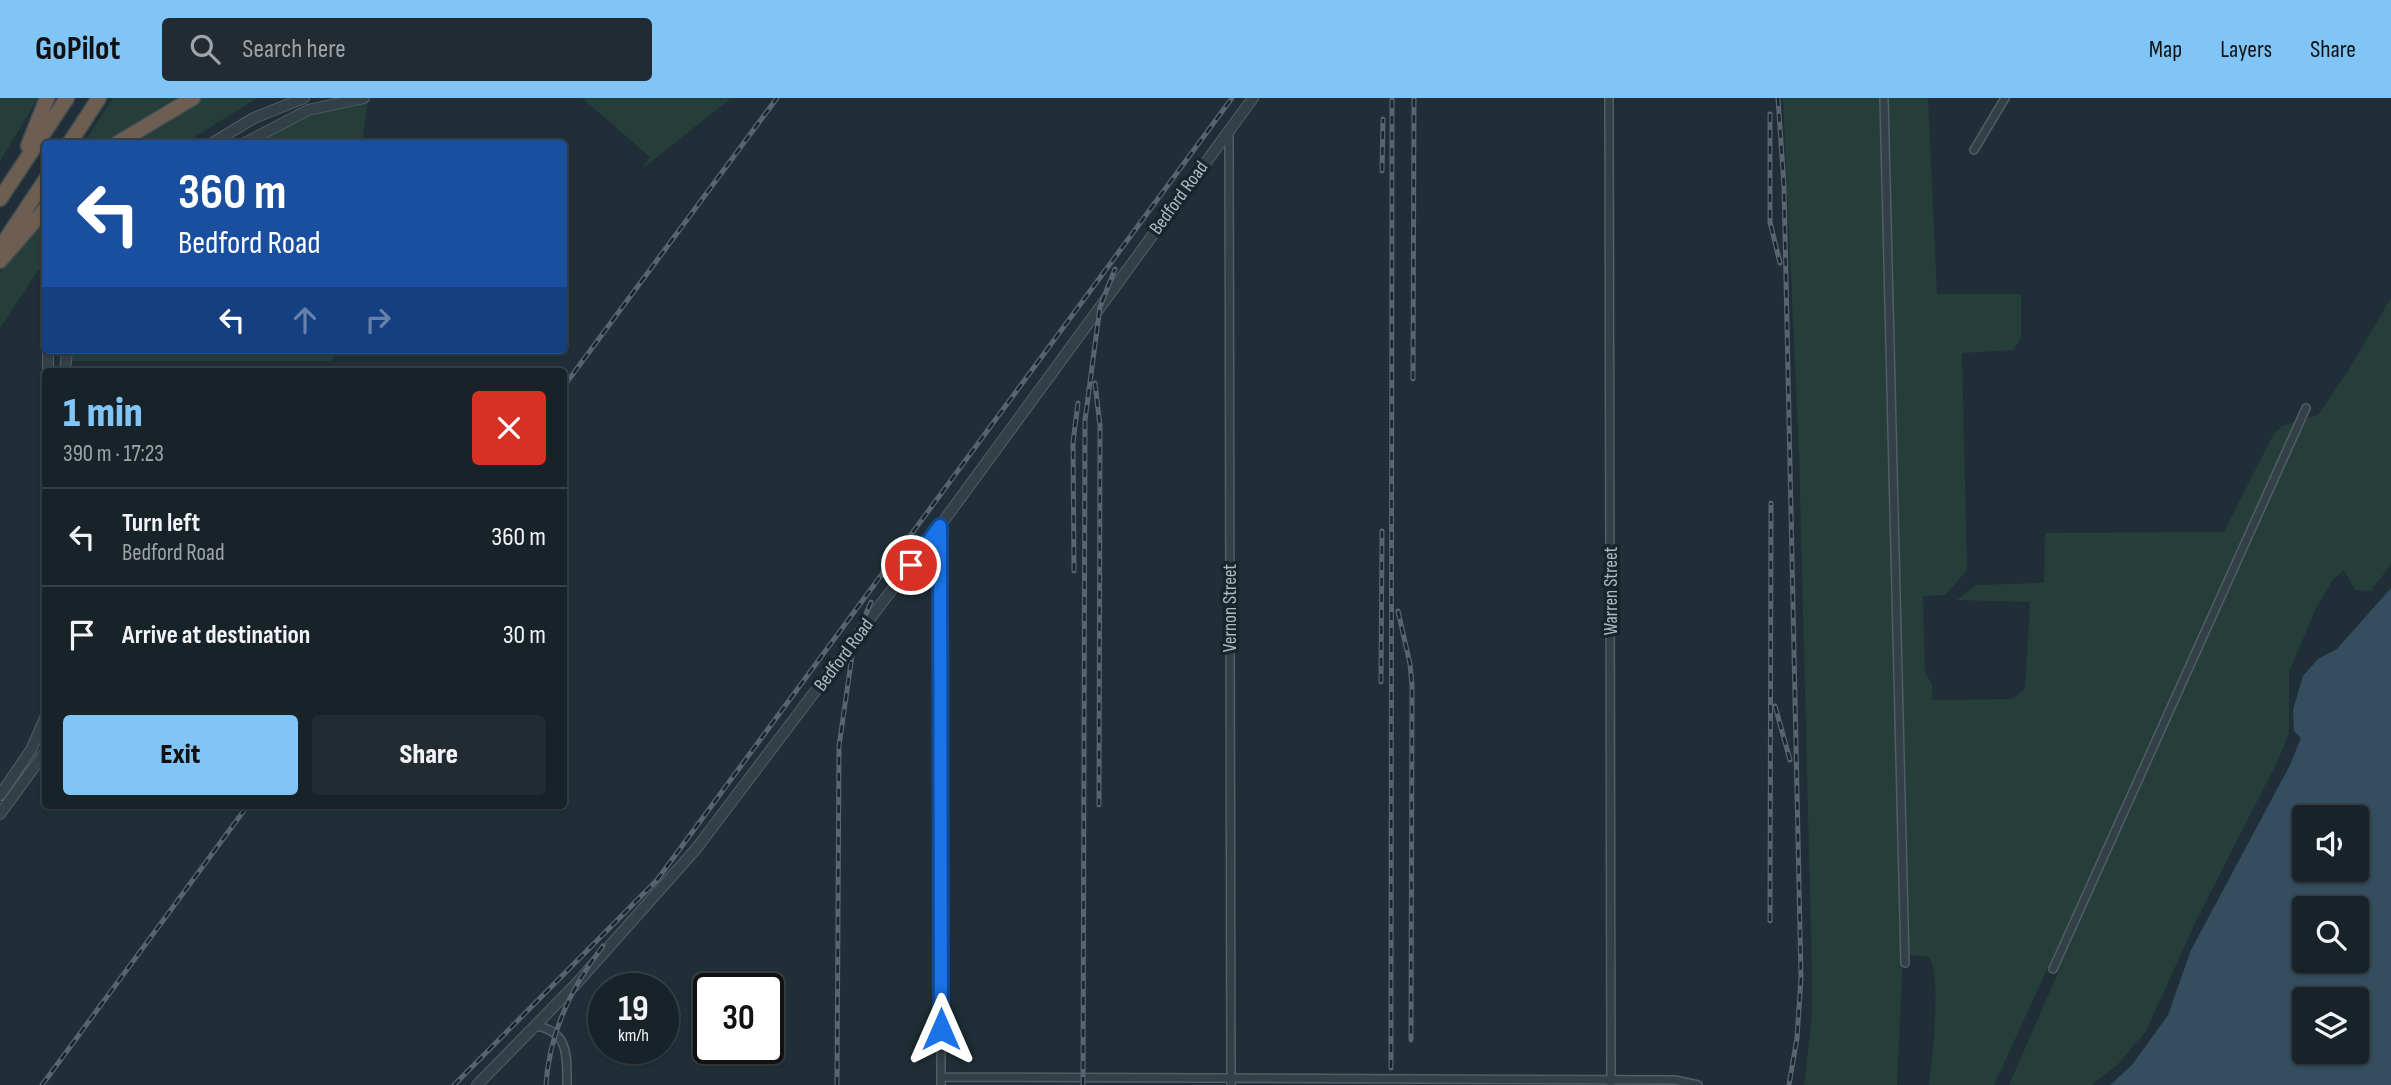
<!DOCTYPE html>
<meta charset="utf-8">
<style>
:root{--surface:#182329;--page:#212b31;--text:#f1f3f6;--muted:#9fa4a8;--line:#364046;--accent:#81c5f6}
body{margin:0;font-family:"Sofia Sans Condensed",sans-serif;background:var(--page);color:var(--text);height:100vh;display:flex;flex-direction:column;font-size:26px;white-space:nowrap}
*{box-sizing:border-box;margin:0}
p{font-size:23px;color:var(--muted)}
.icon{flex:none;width:38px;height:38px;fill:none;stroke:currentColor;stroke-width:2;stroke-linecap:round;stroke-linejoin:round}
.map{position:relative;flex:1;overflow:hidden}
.sheet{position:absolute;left:42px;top:270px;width:525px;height:441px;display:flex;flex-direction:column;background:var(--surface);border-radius:7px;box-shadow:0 2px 5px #0004,0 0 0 2px var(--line)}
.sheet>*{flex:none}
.banner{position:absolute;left:42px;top:42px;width:525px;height:214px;border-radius:7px;box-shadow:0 2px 5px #0004,0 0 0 2px var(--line);background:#1a4fa0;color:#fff;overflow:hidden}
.fabs{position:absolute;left:2292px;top:707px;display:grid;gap:14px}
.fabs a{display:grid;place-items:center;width:77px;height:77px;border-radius:7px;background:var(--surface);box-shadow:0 2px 5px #0004,0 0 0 2px var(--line);font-size:35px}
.speed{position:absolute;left:588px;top:875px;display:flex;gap:14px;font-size:35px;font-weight:700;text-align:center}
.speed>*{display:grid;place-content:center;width:91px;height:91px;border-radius:50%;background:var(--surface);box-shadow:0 2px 5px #0004,0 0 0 2px var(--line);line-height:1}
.speed small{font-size:18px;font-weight:400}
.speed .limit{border:4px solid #111;border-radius:10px;background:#fff;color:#111}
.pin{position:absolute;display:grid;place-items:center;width:60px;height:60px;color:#fff;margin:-30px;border:4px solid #fff;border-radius:50%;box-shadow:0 2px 7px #0007}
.me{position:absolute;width:77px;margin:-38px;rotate:0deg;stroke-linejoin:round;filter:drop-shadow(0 0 5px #0008)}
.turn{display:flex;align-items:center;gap:24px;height:147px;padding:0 21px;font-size:32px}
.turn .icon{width:91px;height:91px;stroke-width:2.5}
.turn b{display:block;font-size:49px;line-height:60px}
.lanes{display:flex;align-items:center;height:66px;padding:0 21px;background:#0003;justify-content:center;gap:35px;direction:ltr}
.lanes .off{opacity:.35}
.round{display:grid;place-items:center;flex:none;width:74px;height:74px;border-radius:7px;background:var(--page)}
.headline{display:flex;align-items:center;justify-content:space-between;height:119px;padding:0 21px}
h1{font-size:42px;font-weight:800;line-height:52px;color:var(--accent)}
.action{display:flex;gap:14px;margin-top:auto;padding:14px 21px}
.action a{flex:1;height:80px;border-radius:7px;background:var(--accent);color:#111;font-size:28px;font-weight:800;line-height:80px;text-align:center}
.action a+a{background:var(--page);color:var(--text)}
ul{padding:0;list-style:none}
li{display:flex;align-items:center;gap:21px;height:98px;padding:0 21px;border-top:2px solid var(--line)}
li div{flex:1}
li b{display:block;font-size:26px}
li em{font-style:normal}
header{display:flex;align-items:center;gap:42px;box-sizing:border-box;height:98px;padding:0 35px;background:var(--accent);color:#111}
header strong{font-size:33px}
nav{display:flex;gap:38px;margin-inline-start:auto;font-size:24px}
.search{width:490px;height:63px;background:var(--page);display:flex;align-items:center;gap:18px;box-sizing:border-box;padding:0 24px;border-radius:7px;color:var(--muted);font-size:26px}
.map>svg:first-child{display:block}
.green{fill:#263e3a}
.water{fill:#344e5f;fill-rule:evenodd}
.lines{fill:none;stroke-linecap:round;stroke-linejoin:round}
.minor-casing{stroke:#515e66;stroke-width:10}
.tertiary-casing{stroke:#515e66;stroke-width:12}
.motorway-casing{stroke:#3e4b52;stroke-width:17}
.minor{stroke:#344048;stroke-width:7}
.tertiary{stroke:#344048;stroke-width:10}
.motorway{stroke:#6e5d51;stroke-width:14}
.rail-casing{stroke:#56656f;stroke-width:5}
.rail{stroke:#19252c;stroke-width:2.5;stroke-dasharray:8;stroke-linecap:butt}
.route-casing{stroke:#114b97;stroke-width:18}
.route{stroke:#1a73e8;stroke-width:12}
.labels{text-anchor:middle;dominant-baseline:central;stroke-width:7;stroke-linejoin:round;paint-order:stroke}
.street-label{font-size:19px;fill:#aebbc5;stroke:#19252c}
</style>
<header>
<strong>GoPilot</strong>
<div class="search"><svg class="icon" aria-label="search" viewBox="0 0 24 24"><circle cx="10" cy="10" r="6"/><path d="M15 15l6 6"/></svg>Search here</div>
<nav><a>Map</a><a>Layers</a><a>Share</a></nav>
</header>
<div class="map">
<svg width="2391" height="987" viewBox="0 0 2391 987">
<rect width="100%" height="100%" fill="#202f37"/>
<!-- green -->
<path class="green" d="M0,0H38L0,63Z
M113,0H175L103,45H84Z
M202,0H257L185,45L123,46Z
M582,0H731L642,71L650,59Z
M1783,0H1928L1937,196H2021V239L2014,252L1962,255L1967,472L1945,497L1923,498L1925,575L1932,586V602L2011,601L2025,591L2030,504L1957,502L1976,487L2044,485L2045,435L2224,434L2273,337L2282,328L2318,317L2348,273L2391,200V466L2371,493L2355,492L2344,472L2332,483L2316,510L2289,574V635L2279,660L2195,825L2146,933L2118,966L2092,987H2009L2057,877L2058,870L2053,865L2049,867L1994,987H1929C1932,963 1942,876 1929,859L1903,856L1897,987H1804L1812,918V873L1799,355Z
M368,3L362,45L246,46L294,20Z
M45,115V175L38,172L0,230V176Z
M70,252H335L332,263H69Z"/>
<!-- water -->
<path class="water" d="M2391,490V987H2110L2132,967L2168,917L2191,852L2290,667L2301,640L2294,633L2293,612L2303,578L2318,561L2337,551ZM2305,719H2357V772H2305ZM2305,810H2357V863H2305ZM2305,901H2357V954H2305Z"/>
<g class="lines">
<defs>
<path id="minor" d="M1609,0L1611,987
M1884,0L1905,865
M1229,32L1231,987
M1974,52L2005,0
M940,428L941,987
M2053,871L2306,310
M536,928C569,933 567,959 567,987
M941,979L1675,982L1698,987"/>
<path id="tertiary" d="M211,46L254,20L304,0
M243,46L308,12L364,0
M48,273V252
M65,273L67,252
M0,697L31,652L46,618
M0,716L46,653
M477,987L576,886L696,751L940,428L1253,0"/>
<path id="motorway" d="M69,46L99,0
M116,46L193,0
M28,48L47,0
M0,101L67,0
M0,150L46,81
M0,163L46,110"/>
</defs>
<!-- minor casing -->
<use href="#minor" class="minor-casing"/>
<!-- tertiary casing -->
<use href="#tertiary" class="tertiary-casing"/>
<!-- motorway casing -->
<use href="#motorway" class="motorway-casing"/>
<!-- minor -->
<use href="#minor" class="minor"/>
<!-- tertiary -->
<use href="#tertiary" class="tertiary"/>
<!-- motorway -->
<use href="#motorway" class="motorway"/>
<defs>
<path id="rail" d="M1778,0L1784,88L1801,880L1797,940L1789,987
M1770,16V124L1780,165
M1382,73L1383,21
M1413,281L1414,0
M1095,285L1100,328L1099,707
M564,288L777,0
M1074,473L1073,344L1078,305
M1398,513L1410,566L1412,587L1411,942
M1381,584L1382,433
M1775,608L1790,662
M1770,823L1771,405
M1391,970L1392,0
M42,987L248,707
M454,987L657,782L1232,0
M546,987C549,936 572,888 603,848
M837,987L839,648L854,544L871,504
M1083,987L1085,322L1100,209L1115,171"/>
</defs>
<!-- rail casing -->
<use href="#rail" class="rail-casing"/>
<!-- rail -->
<use href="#rail" class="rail"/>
</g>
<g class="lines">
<defs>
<path id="route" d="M911,467L940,428L941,931"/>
</defs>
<!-- route casing -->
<use href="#route" class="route-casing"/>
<!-- route -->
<use href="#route" class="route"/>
</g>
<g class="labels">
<!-- street labels -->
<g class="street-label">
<text transform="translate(1179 100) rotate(-54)">Bedford Road</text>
<text transform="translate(1611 493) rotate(-90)">Warren Street</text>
<text transform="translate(1230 510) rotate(-90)">Vernon Street</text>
<text transform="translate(844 557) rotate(-53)">Bedford Road</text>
</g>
</g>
</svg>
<div class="fabs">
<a><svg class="icon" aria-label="sound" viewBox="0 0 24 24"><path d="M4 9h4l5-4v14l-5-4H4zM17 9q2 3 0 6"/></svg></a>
<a><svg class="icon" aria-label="search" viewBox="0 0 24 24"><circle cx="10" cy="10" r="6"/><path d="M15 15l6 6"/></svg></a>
<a><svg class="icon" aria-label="layers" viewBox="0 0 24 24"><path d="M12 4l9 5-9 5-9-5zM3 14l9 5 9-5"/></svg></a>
</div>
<div class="speed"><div>19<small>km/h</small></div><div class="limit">30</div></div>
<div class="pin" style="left:911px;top:467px;background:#d93025"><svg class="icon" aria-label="arrive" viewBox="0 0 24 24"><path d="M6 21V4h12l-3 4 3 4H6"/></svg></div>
<svg class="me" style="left:941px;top:931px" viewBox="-20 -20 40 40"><path d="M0-17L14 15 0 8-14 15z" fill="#1a73e8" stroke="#fff" stroke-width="4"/></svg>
<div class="banner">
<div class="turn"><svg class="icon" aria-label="left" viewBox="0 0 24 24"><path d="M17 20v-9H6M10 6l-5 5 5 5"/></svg><div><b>360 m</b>Bedford Road</div></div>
<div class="lanes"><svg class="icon" aria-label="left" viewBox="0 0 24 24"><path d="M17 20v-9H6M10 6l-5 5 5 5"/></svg><svg class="icon off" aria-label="ahead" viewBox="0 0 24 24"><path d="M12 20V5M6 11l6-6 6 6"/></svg><svg class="icon off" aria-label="right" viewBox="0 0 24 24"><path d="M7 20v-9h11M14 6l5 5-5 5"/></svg></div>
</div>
<section class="sheet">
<div class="headline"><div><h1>1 min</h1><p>390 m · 17:23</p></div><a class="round" style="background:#d93025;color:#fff"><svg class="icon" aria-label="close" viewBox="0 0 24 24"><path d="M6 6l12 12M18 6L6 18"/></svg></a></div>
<ul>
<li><svg class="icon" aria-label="left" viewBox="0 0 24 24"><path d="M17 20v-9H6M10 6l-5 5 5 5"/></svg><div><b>Turn left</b><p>Bedford Road</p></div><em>360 m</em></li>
<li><svg class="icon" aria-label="arrive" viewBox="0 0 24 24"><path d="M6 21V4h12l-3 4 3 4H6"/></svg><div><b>Arrive at destination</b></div><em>30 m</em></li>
</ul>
<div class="action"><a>Exit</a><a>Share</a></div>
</section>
</div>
